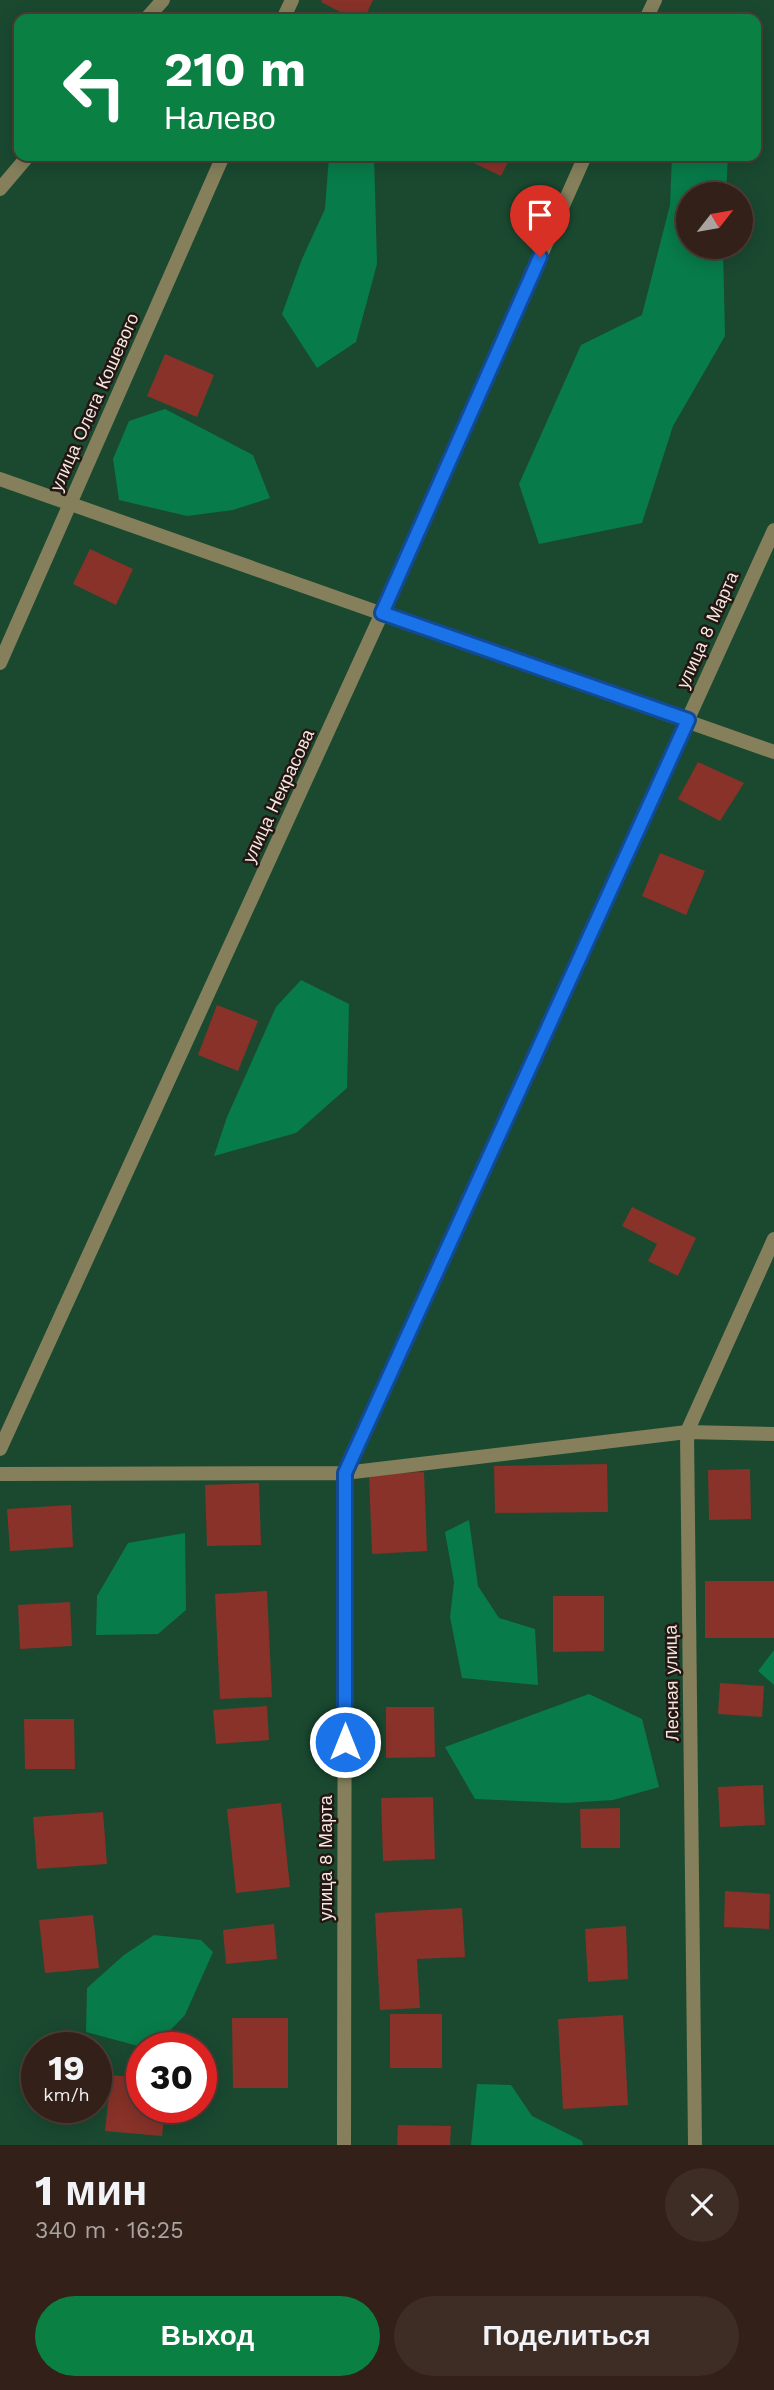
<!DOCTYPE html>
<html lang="ru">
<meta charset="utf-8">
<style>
:root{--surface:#332018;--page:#3e2d25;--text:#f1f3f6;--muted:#a9a3a2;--line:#4e3e37;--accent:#0b8043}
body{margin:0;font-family:"Work Sans",sans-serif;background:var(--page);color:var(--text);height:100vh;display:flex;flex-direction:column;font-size:26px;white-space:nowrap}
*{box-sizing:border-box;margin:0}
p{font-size:23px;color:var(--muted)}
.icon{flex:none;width:38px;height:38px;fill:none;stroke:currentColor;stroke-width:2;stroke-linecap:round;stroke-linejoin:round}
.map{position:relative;height:2145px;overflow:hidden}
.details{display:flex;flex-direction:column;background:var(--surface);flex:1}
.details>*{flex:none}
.top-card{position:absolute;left:14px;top:14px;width:747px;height:147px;border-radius:14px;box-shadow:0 4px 18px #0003,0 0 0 2px var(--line);background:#0b8043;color:#fff;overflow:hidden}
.needle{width:46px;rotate:59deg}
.buttons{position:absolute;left:676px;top:182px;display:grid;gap:14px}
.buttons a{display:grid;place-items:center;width:77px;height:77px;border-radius:50%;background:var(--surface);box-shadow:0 4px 18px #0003,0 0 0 2px var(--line);font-size:35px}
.speed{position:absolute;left:21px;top:2032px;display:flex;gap:14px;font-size:35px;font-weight:700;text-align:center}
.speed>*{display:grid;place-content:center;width:91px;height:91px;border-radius:50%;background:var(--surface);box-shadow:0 4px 18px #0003,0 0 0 2px var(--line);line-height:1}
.speed small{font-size:18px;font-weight:400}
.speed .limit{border:10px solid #d22;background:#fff;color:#111}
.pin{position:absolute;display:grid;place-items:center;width:60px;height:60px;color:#fff;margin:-72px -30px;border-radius:50% 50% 50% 0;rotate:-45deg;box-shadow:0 0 7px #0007}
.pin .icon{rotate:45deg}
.me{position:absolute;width:77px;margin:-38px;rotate:0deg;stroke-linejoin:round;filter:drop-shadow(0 0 5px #0008)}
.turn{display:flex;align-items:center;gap:24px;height:147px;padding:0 35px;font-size:32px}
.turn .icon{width:91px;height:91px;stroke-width:2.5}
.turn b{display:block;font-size:49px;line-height:60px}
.round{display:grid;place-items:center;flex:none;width:74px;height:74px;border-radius:37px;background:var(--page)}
.headline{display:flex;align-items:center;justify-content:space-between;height:119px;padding:0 35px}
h1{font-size:42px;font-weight:700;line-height:52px}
.action{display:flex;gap:14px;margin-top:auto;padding:14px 35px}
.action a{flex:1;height:80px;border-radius:42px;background:var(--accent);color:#fff;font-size:28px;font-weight:700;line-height:80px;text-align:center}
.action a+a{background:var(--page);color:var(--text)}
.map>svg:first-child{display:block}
.green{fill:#1a4930;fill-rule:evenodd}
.forest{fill:#087b4a}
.building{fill:#883229}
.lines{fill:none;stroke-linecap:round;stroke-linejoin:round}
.minor{stroke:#85805b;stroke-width:14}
.route-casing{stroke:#114b97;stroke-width:18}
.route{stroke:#1a73e8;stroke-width:12}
.labels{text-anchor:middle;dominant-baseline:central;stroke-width:5;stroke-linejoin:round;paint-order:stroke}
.street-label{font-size:18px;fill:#f8e7e0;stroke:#221712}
</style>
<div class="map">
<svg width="774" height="2145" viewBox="0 0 774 2145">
<rect width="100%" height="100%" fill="#442b20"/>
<!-- green -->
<path class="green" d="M0,0H774V2145H0ZM19,19H756V156H19ZM688,194H740V247H688ZM37,2048H96V2107H37ZM142,2048H201V2107H142Z"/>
<!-- forest -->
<path class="forest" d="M329,156H374L377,264L356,342L317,368L282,314L302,259L325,209Z
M672,156H728L726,194H688V247H723L725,336L673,426L642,523L539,544L519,484L581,345L642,315L670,205Z
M165,409L253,455L270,498L233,510L187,516L119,500L113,459L129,421Z
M301,980L349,1004L347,1088L296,1133L214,1156L227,1117L276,1007Z
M469,1520L478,1586L499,1618L535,1629L538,1685L462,1678L450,1617L454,1582L445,1532Z
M185,1533L186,1610L158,1634L96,1635L97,1596L128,1543Z
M774,1650V1685L758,1671Z
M589,1694L642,1719L659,1787L613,1800L566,1803L475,1799L445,1747Z
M154,1935L201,1940L213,1952L185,2015L154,2047H142L86,2032L87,1988L124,1955Z
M477,2084L511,2085L532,2116L582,2141L583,2145H471Z"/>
<!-- building -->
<path class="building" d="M322,0H373L364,19H354L321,2Z
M459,156H511L501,176Z
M165,354L214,375L197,417L147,396Z
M90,549L133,569L116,605L73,584Z
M698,762L744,783L720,821L678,799Z
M660,853L705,871L686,915L642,896Z
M217,1005L258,1021L238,1071L198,1055Z
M632,1207L696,1238L678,1276L648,1261L657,1244L622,1226Z
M607,1464L608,1512L495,1513L494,1466Z
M750,1469L751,1519L709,1520L708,1470Z
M424,1472L427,1551L372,1554L369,1474Z
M259,1483L261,1545L207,1546L205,1485Z
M71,1505L73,1547L10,1551L7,1509Z
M705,1581H774V1638H705Z
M267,1591L272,1697L220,1699L215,1594Z
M553,1596H604V1651L553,1652Z
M70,1602L72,1646L20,1649L18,1605Z
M720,1683L764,1686L762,1717L718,1714Z
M267,1706L269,1740L216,1744L213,1710Z
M386,1707H434L435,1757L386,1758Z
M24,1719H74L75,1769H25Z
M763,1785L765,1825L720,1827L718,1787Z
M433,1797L435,1859L383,1861L381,1798Z
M281,1803L290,1887L236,1893L227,1809Z
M620,1808V1848H581L580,1809Z
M103,1812L107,1864L37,1869L33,1817Z
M725,1891L770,1894L769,1929L724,1927Z
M462,1908L465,1957L417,1959L420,2008L380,2010L375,1913Z
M93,1915L99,1968L45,1973L39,1920Z
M274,1924L277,1959L226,1964L223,1930Z
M626,1926L628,1979L588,1982L585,1929Z
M390,2014H442V2068H390Z
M623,2015L628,2105L563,2109L558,2019Z
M232,2018H288V2088H233Z
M111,2075L142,2078V2107H165L162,2136L105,2131Z
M398,2125L451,2126L450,2145H397Z"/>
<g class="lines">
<!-- minor -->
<path class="minor" d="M146,19L163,0
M283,19L292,0
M646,19L655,0
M0,189L28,156
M0,479L774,752
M0,663L223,156
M0,1449L382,613L585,156
M0,1474L345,1473L687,1432L774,1434
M344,2145L345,1473L774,530
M695,2145L687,1432L774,1239"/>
</g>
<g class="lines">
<defs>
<path id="route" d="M345,1742V1473L688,720L382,613L540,257"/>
</defs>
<!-- route casing -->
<use href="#route" class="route-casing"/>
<!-- route -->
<use href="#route" class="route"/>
</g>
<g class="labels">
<!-- street labels -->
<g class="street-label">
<text transform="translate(94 402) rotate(-66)">улица Олега Кошевого</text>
<text transform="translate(707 630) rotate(-66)">улица 8 Марта</text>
<text transform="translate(278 796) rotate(-65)">улица Некрасова</text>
<text transform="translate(671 1683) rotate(-91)">Лесная улица</text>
<text transform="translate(325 1858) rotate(-90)">улица 8 Марта</text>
</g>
</g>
</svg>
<div class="buttons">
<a><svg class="needle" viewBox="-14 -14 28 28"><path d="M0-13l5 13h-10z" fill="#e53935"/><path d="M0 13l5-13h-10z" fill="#a9a3a2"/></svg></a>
</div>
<div class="speed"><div>19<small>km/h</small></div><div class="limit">30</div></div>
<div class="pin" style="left:540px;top:257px;background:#d93025"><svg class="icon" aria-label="arrive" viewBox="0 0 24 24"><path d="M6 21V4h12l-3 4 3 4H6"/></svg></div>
<svg class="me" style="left:345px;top:1742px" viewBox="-20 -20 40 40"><circle r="17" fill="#1a73e8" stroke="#fff" stroke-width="3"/><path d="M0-11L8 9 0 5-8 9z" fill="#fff"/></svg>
<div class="top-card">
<div class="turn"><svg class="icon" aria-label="left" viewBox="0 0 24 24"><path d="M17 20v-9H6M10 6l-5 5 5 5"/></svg><div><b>210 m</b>Налево</div></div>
</div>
</div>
<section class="details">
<div class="headline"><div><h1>1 мин</h1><p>340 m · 16:25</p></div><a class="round"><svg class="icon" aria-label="close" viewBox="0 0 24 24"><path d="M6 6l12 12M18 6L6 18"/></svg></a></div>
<div class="action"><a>Выход</a><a>Поделиться</a></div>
</section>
